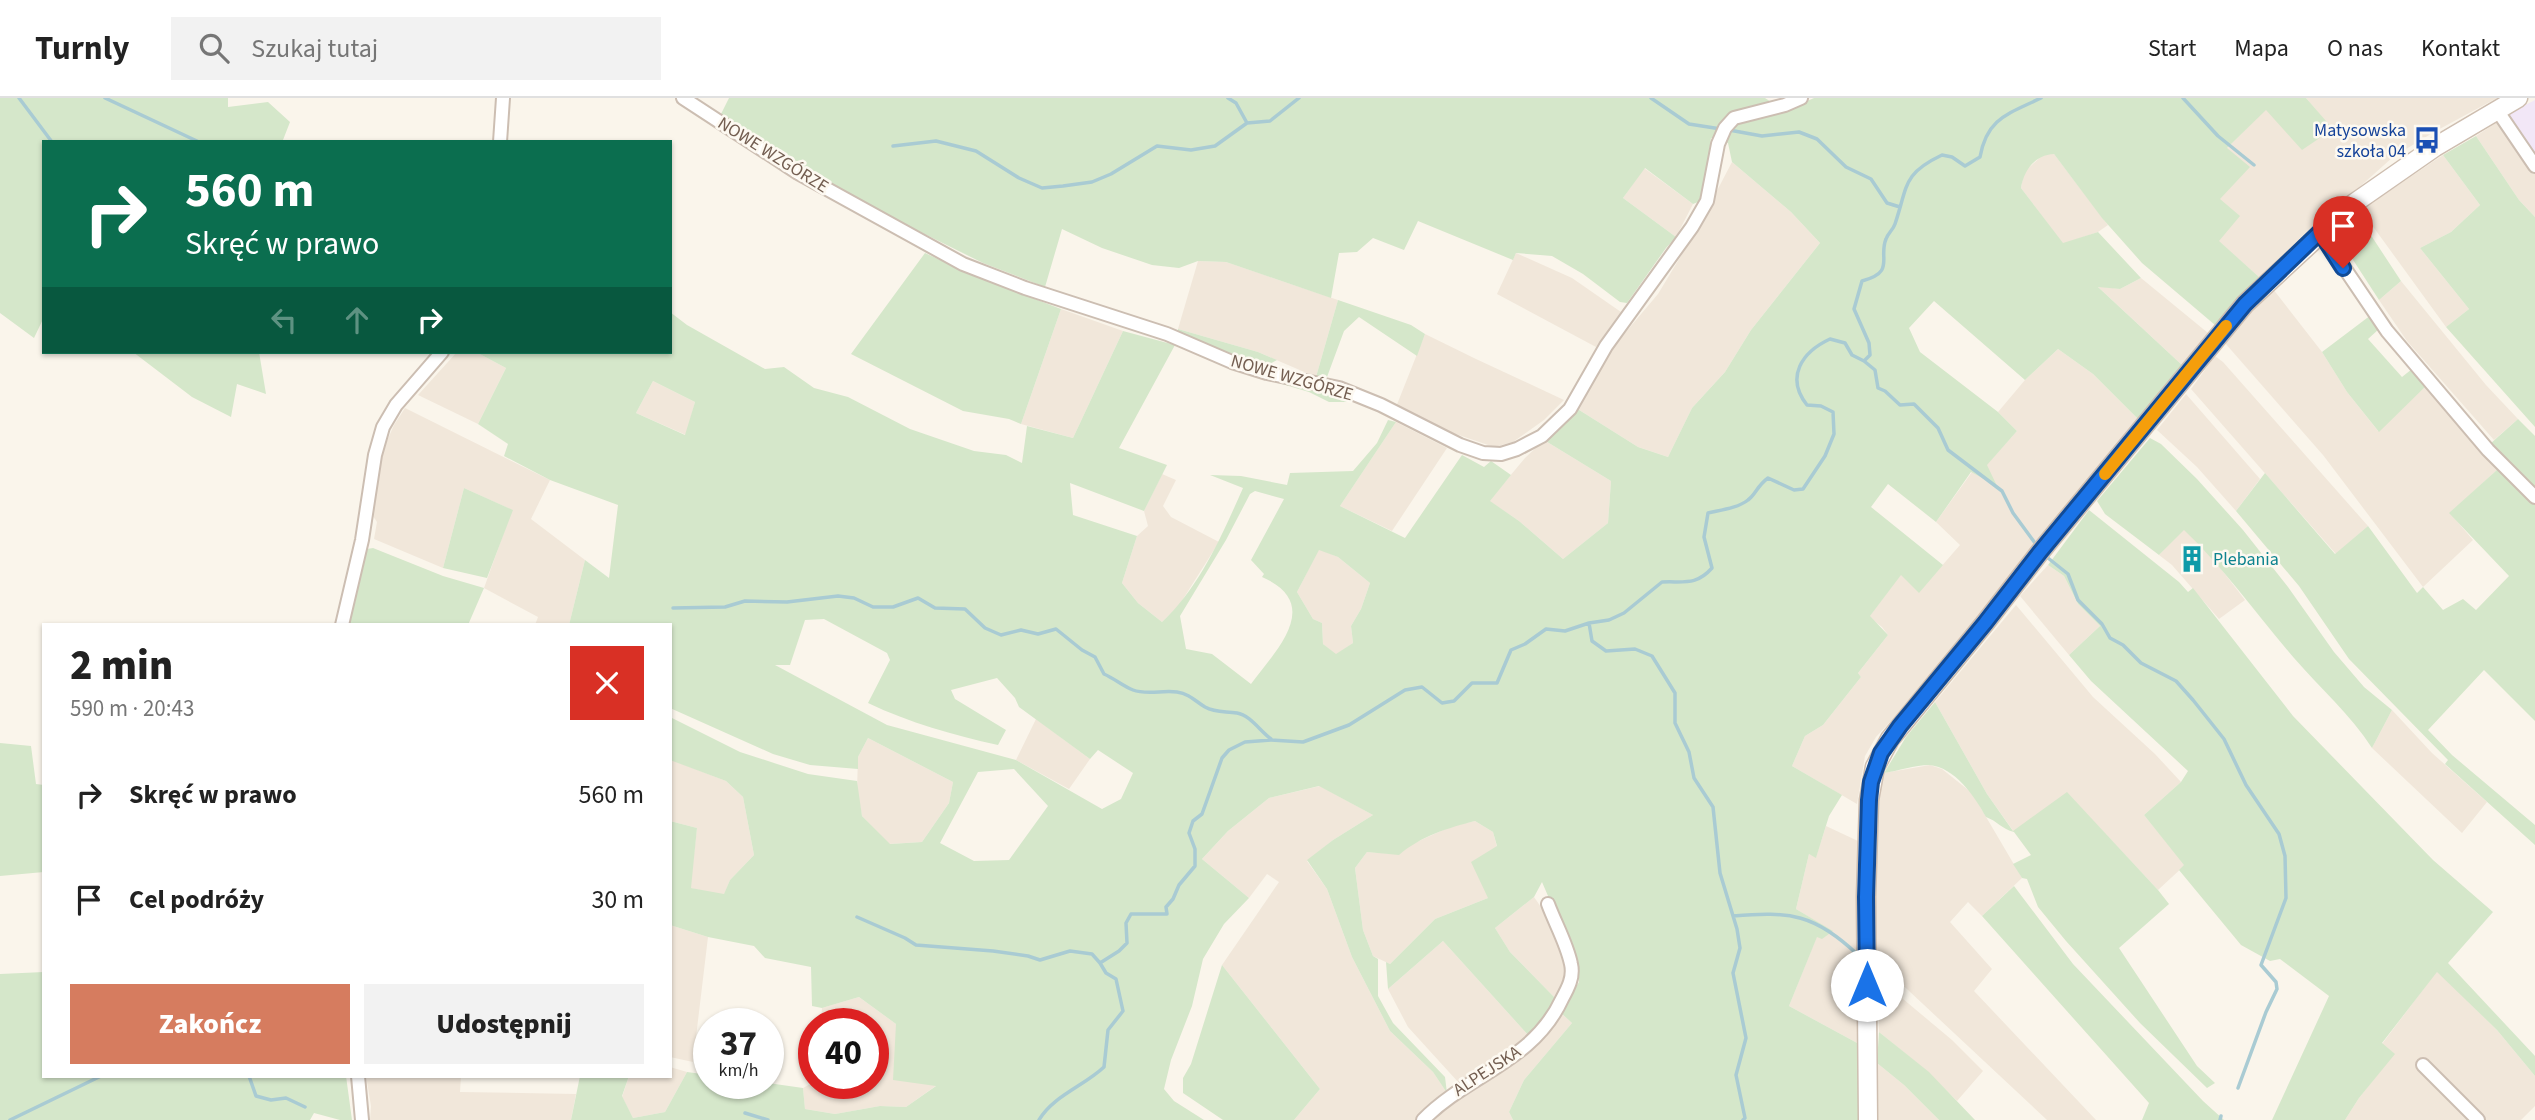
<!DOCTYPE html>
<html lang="pl">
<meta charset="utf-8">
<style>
:root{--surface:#fff;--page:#f2f2f2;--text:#222;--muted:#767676;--line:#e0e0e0;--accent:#d67c5f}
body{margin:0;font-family:"Source Sans 3",sans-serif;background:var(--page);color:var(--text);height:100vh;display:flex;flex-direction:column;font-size:26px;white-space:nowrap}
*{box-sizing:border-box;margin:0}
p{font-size:23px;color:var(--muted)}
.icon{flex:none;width:38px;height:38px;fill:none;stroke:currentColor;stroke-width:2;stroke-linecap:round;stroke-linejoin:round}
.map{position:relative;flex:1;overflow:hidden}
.drawer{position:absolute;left:42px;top:525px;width:630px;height:455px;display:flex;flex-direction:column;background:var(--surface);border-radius:0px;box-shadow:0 2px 5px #0004}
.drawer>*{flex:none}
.guide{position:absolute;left:42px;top:42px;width:630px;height:214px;border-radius:0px;box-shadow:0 2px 5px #0004;background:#0b6e4f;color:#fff;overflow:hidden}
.speed{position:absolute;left:693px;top:910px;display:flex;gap:14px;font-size:35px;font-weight:700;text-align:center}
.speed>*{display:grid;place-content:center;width:91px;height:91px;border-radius:50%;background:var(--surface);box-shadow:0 2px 5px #0004;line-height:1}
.speed small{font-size:18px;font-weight:400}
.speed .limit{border:10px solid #d22;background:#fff;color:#111}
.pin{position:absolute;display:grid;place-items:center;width:60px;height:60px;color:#fff;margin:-72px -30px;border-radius:50% 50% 50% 0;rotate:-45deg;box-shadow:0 0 7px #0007}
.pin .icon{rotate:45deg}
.me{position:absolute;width:77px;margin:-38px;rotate:0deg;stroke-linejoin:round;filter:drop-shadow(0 0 5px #0008)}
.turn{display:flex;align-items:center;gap:24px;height:147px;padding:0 28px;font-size:32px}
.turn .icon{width:91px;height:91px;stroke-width:2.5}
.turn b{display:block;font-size:49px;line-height:60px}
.lanes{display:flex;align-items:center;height:66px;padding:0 28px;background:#0003;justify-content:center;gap:35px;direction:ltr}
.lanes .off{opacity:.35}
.round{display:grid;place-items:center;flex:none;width:74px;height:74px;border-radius:0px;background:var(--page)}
.headline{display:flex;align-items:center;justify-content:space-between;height:119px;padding:0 28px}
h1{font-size:42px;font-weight:800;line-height:52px}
.cta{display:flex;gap:14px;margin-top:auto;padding:14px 28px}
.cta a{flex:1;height:80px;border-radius:0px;background:var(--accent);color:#fff;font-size:28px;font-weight:800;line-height:80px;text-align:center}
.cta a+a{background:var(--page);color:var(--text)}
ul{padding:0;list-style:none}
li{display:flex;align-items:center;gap:21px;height:105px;padding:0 28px}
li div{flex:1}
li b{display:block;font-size:26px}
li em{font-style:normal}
header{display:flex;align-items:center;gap:42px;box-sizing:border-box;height:98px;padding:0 35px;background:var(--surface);border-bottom:2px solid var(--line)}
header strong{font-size:33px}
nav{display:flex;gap:38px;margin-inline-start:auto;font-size:24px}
.search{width:490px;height:63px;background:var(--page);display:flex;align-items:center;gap:18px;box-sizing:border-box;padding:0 24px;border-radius:0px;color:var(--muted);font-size:26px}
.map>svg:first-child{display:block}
.residential{fill:#f1e7da}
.education{fill:#f2e7f7}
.green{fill:#d5e7ca;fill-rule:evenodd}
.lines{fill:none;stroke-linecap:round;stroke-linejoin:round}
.stream{stroke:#a9cbd3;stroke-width:3.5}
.street-casing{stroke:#ccbeb2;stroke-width:16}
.secondary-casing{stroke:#cebeb0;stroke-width:21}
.street{stroke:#fff;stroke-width:12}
.secondary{stroke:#fff;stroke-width:18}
.route-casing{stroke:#114b97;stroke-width:18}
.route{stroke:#1a73e8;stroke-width:12}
.slow{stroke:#f59e0b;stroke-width:12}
.labels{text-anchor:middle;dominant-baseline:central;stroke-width:5;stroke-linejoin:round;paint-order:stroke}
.transit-label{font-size:18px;fill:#164399;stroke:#fdf9f1;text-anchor:end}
.street-label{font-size:18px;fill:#735e51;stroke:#fdf9f1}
.culture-label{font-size:18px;fill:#0d838f;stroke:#fdf9f1;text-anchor:start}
</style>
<header>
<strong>Turnly</strong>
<div class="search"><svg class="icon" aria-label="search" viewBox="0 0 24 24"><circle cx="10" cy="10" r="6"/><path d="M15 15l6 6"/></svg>Szukaj tutaj</div>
<nav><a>Start</a><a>Mapa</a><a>O nas</a><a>Kontakt</a></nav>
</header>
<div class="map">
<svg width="2535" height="1022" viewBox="0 0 2535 1022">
<rect width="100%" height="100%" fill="#faf5eb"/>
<!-- residential -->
<path class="residential" d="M2306,0H2497L2434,34L2393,59L2259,179L2218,143L2239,118L2219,101L2226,51L2266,11L2332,31Z
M2499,23L2535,74V119L2519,102L2476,38Z
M2044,56H2054L2108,127L2098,134L2063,146L2021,90L2024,74Z
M2443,57L2480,107L2451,134L2420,150L2469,211L2446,229L2361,112Z
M1732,64L1791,114L1820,145L1751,232L1725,274L1692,310L1668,359L1638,349L1576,310L1609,254L1658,196L1696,133Z
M1644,70L1693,106L1676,139L1623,100Z
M1516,155L1572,180L1621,214L1596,249L1497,196Z
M1198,163L1226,164L1338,202L1316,279L1258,254L1178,231Z
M2141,180L2208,235L2183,268L2097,188L2120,191Z
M2401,183L2486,287L2518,321L2494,342L2407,243L2379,202Z
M2273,191L2322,254L2347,294L2378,333L2428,286L2498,371L2450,415L2473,442L2423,489L2323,357L2225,245L2248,216Z
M1061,211L1123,233L1073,340L1021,326Z
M1425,236L1476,261L1564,302L1544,322L1513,344L1494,349L1447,333L1396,309Z
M2058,251L2093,276L2140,323L2032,448L1938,572L1876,639L1865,658L1857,706L1792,668L1805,638L1823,627L1861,579L1858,575L1888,537L1882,529L1869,519L1901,476L1919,494L1960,447L1936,424L1972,374L1995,387L1986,367L2017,333L1998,314L2025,282Z
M457,254H476L506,270L478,326L418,297Z
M2215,258L2223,264L2368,428L2336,456L2191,291Z
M653,283L695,304L686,337L636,315Z
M2186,296L2260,381L2236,413L2197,369L2157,332Z
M405,310L550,382L531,421L585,462L569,527H535L538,519L484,490L512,412L464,390L443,470L374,441L377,424L373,418L383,352L394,327Z
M1396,324L1447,350L1392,433L1340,408Z
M1544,342L1611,383L1608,425L1563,461L1519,423L1489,403L1525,360Z
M1162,376L1176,382L1163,408L1171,419L1219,444L1178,509L1162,524L1138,505L1122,485L1137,438L1148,428L1144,413Z
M2184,431L2208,454L2245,502L2219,521L2172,467L2159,457Z
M1319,451L1338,459L1370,485L1361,511L1351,528L1353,545L1336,557L1323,546L1322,525L1313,521L1297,494Z
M2048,467L2064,478L2078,506L2100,528L2069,557L2020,498Z
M2016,507L2093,599L2155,656L2181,684L2144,717L2185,767L2158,792L2067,695L2014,734L1987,696L1935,604Z
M2392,612L2432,655L2487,704L2462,735L2372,650Z
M1036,621L1090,661L1069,691L1016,662Z
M868,640L953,684L949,705L922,744L889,746L862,718L857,692L858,659Z
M672,662L726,683L743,699L754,757L730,782L724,797L690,790L697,730L670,723Z
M1930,667L1942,671L1972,695L2022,780L1982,818L1968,804L1950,824L1992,871L1974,893L2096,1022H2047L1877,863L1875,762L1879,685L1884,675Z
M1320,688L1373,717L1333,742L1307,763L1327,791L1352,859L1390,933L1433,974L1447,995L1416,1022H1294L1320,991L1222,867L1279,784L1267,776L1249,800L1202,761L1228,733L1269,700Z
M1475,723L1493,734L1497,749L1488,800L1435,821L1390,866L1373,858L1363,832L1355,770L1367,754L1399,756L1410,747L1452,728Z
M1826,728L1858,743L1859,946L1789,908L1817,838L1832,833L1796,811L1809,756L1816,759Z
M1534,799L1552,825L1567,860L1566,886L1556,901L1510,854L1495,830Z
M670,827L708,839L693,964L670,959Z
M1443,843L1529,938L1497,965L1459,985L1408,929L1388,891Z
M2437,873L2497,932L2535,978V1008L2521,1022H2345L2359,1000L2394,956L2382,946Z
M1878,880L1952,942L1983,973L1957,1003L1928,974L1879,934Z
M859,899L896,926L937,987L906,1009L880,1008L835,1016L805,1011L803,990L814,984L873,985V926H821L822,910Z
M1561,915L1572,925L1524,982L1509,1014L1513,1022H1429L1455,998L1520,962Z
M1877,965L1904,987L1939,1022H1877Z
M670,969L687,974L665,1014L633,1020L622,999L629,978H670Z
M366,978H461L460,994L576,996L571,1022H370L371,1008Z"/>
<!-- education -->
<path class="education" d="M2535,2V63L2506,17Z"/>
<!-- green -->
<path class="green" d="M0,0H228V9L268,4L290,24L283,42L284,44H44V219L34,240L0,215Z
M729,0H1765L1785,13L1814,0H2306L2333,31L2302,52L2266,12L2227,50L2250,69L2220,101L2240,118L2219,143L2259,179L2215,227L2142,165L2102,120L2054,56C2035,57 2024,72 2021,90L2063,145L2098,134L2141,180L2120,191L2098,189L2183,268L2140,323L2093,276L2058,251L2025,282L1934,203L1909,230L1920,254L1998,314L2017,333L1987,367L1997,388L1971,374L1936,424L1888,386L1871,409L1943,467L1919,495L1901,477L1870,518L1888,537L1858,575L1861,579L1823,627L1805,638L1792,668L1842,697L1829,718L1816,760L1809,756L1796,811L1833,833L1822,841L1817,839L1789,908L1859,946L1861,1022H1513L1509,1014L1524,982L1572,925L1561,915L1579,884L1570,849L1542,784L1534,799L1495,830L1510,854L1556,901L1529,938L1443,843L1388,891L1386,864L1390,866L1435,821L1488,800L1471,764L1497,748L1493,734L1475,723C1448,730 1421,738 1399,757L1367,754L1355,770L1363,832L1373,858L1378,861V898L1393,925L1445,979L1447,995L1433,974L1390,933L1352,859L1327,791L1307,762L1333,742L1373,717L1319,688L1269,700L1228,733L1202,761L1249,800L1224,826L1203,861L1192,908L1171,962L1164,991L1174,1003L1204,1022H571L580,978H629L622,998L633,1020L665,1014L687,974L709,977V985H768L803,990L805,1011L835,1016L880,1008L906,1009L936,988L893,982L896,926L859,899L822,910L812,908L811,869L765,860L754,848L708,839L670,827V723L697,730L691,790L724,796L730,782L754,757L743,699L726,683L670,662V619L740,654L808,676L857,683L862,718L890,746L922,744L949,705L953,684L868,640L858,659V671L810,667L773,656L670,610V527H569L585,462L609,480L618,407L550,382L504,358L508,346L478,326L506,270L476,254H670V214L687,227L765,271L784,269L814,290L848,299L910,331L974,353L1006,357L1022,365L1027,328L1073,340L1123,233L1175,247L1119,350L1167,367L1144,413L1070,385L1073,417L1137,438L1122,485L1138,505L1162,524C1200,489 1222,437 1243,390L1210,377L1241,378L1287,387L1290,375L1353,373L1377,345L1388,322L1396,324L1340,408L1405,440L1462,357L1484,369L1491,363L1511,377L1490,403L1519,423L1563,461L1608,425L1611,383L1544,342L1576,310L1638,349L1668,359L1692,310L1725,274L1751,232L1820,145L1791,114L1732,64L1728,45L1711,40L1703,102L1693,106L1645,70L1623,100L1676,139L1666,150L1627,205L1620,204L1583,176L1552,158L1516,155L1513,162L1418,123L1404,152L1373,140L1357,154L1339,155L1331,200L1226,164L1198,163L1179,170L1152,167L1102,150L1062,131L1045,189L983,165L866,107L720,18ZM653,283L695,304L685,337L636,315ZM1255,393L1284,401L1251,462L1264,476L1262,479C1324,506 1276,552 1251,586L1212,556L1186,551L1180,518L1226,442L1250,396ZM1319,452L1338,459L1370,485L1361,511L1351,528L1353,545L1336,556L1323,546L1322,525L1313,521L1297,494ZM824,521L887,555L890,562L868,605C910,625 953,637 998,647L1006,632L955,601L951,592L997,580L1015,600L1019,609L1090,661L1098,652L1133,675L1121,701L1102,711L1016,662L887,627L775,567H790L805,522ZM1014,671L1048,708L1009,762L974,763L940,745L978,674Z
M2476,38L2519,102L2535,119V329L2446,229L2469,211L2420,150L2451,134L2480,107L2443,57Z
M2357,116L2401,183L2379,202L2335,134L2338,132L2341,135L2346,132L2343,128Z
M925,155L975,178L1061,211L1021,326L1009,321L963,313L851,256Z
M1338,202L1411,227L1425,236L1417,258L1359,219L1344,233L1327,279H1316Z
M2371,217L2379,231L2368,241L2402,279L2412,271L2428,286L2379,334L2347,294L2322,254Z
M1178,231L1258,254L1277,262L1266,268L1239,262L1178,237Z
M133,254H259L266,296L237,286L231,319L192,299Z
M1258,279L1334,293L1352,304H1329L1309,294Z
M2518,321L2535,338V394L2490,346Z
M2150,340L2161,346L2197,381L2243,432L2288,489L2334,554L2364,589L2392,612L2372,650C2350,616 2320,590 2294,560C2257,517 2225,471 2184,432L2159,457L2105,416L2097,403Z
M2498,371L2535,407V623L2484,572L2428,632L2452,657L2535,727V747L2445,666L2448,662L2349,561L2299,488L2236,413L2265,375L2335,456L2368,428L2417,495L2423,489L2443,512L2463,501L2476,512L2509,478L2449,415Z
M464,390L513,412L487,480L443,470Z
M2089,412L2179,484L2188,494L2193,490L2293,618L2433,762L2493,814L2448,865L2535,958V978L2497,932L2437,874L2382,945L2395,956L2359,1000L2345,1022H2272L2329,898L2280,861L2270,863L2241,847L2179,772L2184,767L2144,717L2181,684L2188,673L2091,583L2069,557L2100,528L2078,506L2064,478L2048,467Z
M373,450L443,478L484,490L468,527L349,526L367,451Z
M1935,604L1987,696L2013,733L2067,694L2158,792L2169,806L2119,850L2197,968L2215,985L2207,990L2140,925L2066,843L2038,809L2027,781L2022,780L2013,766L2031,757L2014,734C2002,731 1997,723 1986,719C1975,699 1955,669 1929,667C1915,667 1898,673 1884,675L1906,639Z
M0,645L31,648L36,686L44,687V774L0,778Z
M2014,788L2073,866L2203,1003L2224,1022H2142L2149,1005L1982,818Z
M1222,867L1320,991L1294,1022H1223L1183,995V980L1191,966Z
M44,874V978H346L352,1022H340L314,1015L310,1022H0V876Z
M1879,934L1929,974L1975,1022H1939L1904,987L1877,965Z"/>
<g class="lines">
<!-- stream -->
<path class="stream" d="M19,0L52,44
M105,0L199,44
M1228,0L1236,5L1247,25
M1651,0L1689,26L1721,31
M2183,0L2218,38L2254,67
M1729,32L1762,38L1799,34L1817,41L1846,69L1871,81L1887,105L1900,109
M893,48L936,43L976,53L1019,80L1042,90L1063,88L1092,84L1111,76L1157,48L1191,52L1215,48L1247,25L1270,23L1299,0
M1864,263L1875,272L1878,290L1885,293L1900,307L1914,306L1938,330L1948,352L2002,393L2013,415L2035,445
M2048,460L2068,476L2078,502L2102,526L2110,540L2123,547L2141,565L2176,583L2193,602L2224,641L2246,687L2279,736L2285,758L2286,800L2261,867L2276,884L2277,891L2266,914L2238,990
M673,510L725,509L745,503L787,504L838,498L854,500L873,509H893L918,500L935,510L965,511L985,530L1001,537L1021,532L1038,536L1056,531L1082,552L1095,559L1104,576C1115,581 1123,588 1133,592C1146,597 1163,592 1177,594C1190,596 1195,603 1205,609C1216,615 1225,613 1237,615C1250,617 1260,633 1271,641
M1589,525L1592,543L1606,553L1635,551L1652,558L1675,595V625L1689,654L1694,680L1713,709L1720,775L1737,831L1740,850L1733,875L1746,940L1736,977L1745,1020L1743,1022
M1733,818C1790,813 1815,816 1858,857
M857,819L905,840L916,847L993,853L1028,858L1040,862L1070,853L1092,856L1100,865
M1875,874L1877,876
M249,978L256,998L271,1002L286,1000L305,1009
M745,1015L768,1022
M10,1022L101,978
M1039,1022C1053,998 1084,988 1104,969L1108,932L1123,913L1116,881L1106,875L1100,865L1119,853L1127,845L1126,825L1131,816H1167L1166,809L1173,801L1179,787L1195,768V751L1189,735L1193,723L1202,716L1222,660L1229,652L1245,644L1271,642L1303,644L1349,627L1405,592L1422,589L1442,605L1454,603L1472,585H1497L1511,552L1525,546L1546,531L1565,533L1589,525L1609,522L1624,515L1662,484C1684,483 1696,488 1712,470L1704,439L1708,415C1721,412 1738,410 1748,402C1756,396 1757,388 1768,380L1794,392L1803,391L1825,358L1834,336L1833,314L1821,308L1807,307C1785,279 1802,254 1830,241L1845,245L1852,257L1864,263L1870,257L1869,245L1854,211L1862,183C1896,174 1878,160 1886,141C1888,135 1893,132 1895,126C1908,88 1902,76 1942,57L1952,59L1965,68L1980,59C1987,20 2008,16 2041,0
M2220,1022L2221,1018"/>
<defs>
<path id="street" d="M683,0L798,75L963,166L1025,190L1167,236L1232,264L1267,275L1339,290L1381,307L1460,347L1483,355L1501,356L1517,351L1542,338L1570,311L1606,248L1692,129L1707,103L1718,46L1725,30L1734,20L1785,7L1801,0
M2497,12L2535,68
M500,44L503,0
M2320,134L2387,233L2488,352L2535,399
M342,527L362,442L375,357L383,329L396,307L442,254
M2423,967L2478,1022
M358,978L362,1022
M1423,1022C1468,976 1533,964 1562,901C1568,890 1574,879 1571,866C1567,846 1555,825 1548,806"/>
<path id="secondary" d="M1868,1022L1866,798L1869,702L1875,669L1890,641L1985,525L2040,454L2245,206L2353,106L2435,49L2518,0"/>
</defs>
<!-- street casing -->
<use href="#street" class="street-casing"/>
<!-- secondary casing -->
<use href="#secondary" class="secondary-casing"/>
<!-- street -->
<use href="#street" class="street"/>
<!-- secondary -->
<use href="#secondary" class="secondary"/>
</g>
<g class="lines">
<defs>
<path id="route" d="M1867,887L1866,799L1869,702L1871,684L1881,655L1900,628L1985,525L2040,454L2245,206L2320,134L2343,170"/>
</defs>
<!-- route casing -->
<use href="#route" class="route-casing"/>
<!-- route -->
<use href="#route" class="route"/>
<!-- slow -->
<path class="slow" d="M2105,376L2226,228"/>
</g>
<!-- icons -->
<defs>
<symbol id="bus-bare" viewBox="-9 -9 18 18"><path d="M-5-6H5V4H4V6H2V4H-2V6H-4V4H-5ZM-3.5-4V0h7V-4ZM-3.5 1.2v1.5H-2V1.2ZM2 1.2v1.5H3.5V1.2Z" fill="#1a4fb4" stroke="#fdf9f1" stroke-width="2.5" paint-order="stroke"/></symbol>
<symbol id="building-bare" viewBox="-9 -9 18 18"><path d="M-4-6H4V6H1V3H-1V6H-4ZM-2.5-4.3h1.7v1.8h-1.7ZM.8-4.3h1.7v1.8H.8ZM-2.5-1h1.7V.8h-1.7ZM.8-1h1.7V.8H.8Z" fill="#0f9aa8" stroke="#fdf9f1" stroke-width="2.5" paint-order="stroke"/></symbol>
</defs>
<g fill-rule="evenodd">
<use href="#bus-bare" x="2408" y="23" width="38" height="38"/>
<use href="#building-bare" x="2173" y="442" width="38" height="38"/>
</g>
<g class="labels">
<!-- transit labels -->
<g class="transit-label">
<text x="2406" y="32">Matysowska<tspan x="2406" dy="21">szkoła 04</tspan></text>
</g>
<!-- street labels -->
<g class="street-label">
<text transform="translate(773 57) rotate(32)">NOWE WZGÓRZE</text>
<text transform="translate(1292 280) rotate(16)">NOWE WZGÓRZE</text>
<text transform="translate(1487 973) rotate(-33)">ALPEJSKA</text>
</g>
<!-- culture labels -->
<g class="culture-label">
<text x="2213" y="461">Plebania</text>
</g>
</g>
</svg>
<div class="speed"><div>37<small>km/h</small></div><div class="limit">40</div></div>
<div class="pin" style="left:2343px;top:170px;background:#d93025"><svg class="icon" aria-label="arrive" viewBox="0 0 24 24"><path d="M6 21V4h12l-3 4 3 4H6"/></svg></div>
<svg class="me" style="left:1867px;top:887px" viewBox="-20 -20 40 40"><circle r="19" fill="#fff"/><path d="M0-13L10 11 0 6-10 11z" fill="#1a73e8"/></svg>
<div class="guide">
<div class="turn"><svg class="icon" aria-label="right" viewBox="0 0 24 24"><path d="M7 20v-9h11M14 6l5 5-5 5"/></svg><div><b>560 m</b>Skręć w prawo</div></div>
<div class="lanes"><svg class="icon off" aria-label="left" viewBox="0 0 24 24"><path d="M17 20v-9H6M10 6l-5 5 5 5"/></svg><svg class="icon off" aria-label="ahead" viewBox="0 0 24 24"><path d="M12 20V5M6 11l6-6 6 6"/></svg><svg class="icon" aria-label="right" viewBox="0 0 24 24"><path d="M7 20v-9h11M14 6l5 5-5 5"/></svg></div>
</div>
<section class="drawer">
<div class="headline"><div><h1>2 min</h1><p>590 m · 20:43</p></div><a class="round" style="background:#d93025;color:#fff"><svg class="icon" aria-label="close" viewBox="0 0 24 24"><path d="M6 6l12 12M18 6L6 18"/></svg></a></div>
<ul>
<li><svg class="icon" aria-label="right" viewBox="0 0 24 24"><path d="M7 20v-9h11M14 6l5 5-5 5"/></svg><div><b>Skręć w prawo</b></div><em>560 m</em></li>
<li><svg class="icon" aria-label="arrive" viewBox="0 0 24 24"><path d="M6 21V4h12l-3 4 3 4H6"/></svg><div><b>Cel podróży</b></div><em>30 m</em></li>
</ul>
<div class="cta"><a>Zakończ</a><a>Udostępnij</a></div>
</section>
</div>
